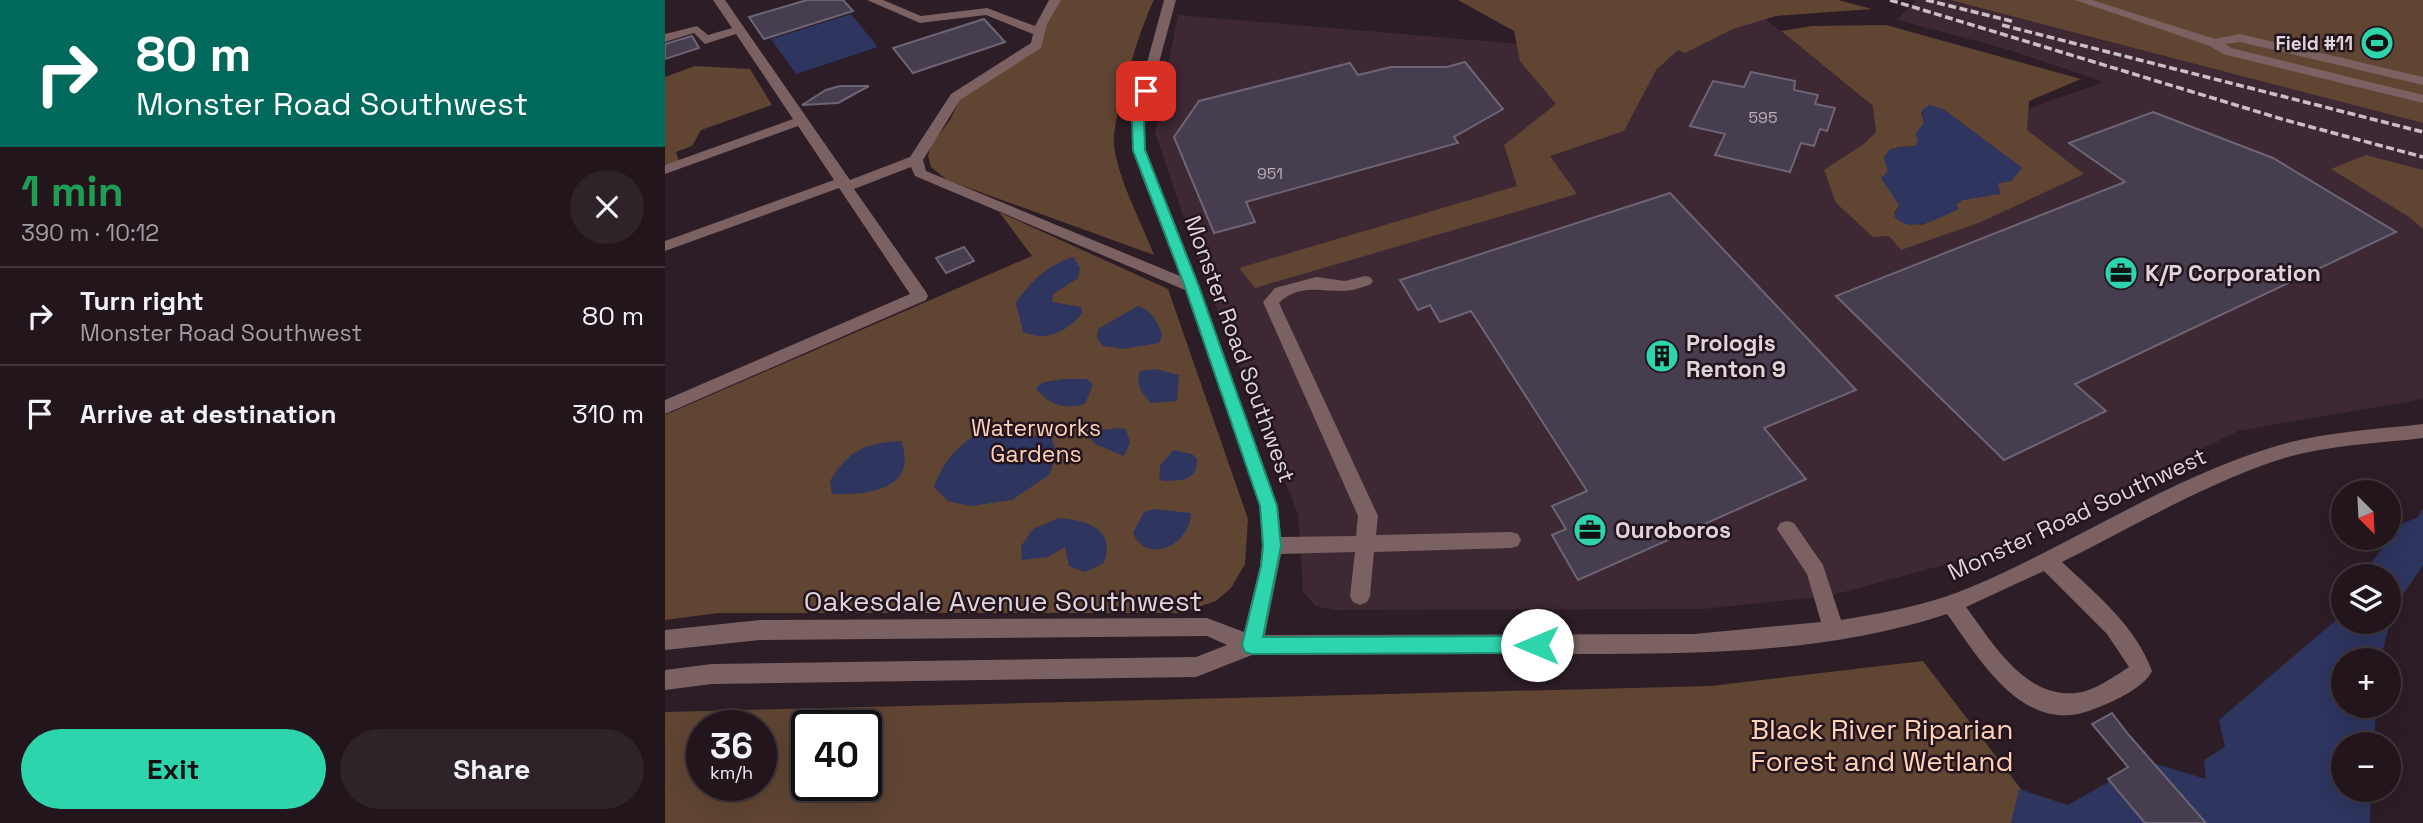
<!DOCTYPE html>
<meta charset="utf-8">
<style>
:root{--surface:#22161c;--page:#2e2329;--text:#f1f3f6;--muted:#a29fa3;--line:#3f353b;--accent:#2ed4ab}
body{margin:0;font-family:"Space Grotesk",sans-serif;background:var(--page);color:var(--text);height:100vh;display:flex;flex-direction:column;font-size:26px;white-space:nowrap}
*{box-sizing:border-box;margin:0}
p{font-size:23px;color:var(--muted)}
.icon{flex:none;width:38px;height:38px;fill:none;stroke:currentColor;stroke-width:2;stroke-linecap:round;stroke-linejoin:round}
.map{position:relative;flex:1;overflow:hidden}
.drawer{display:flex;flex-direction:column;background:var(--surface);width:665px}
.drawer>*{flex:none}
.banner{background:#00695c;color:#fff;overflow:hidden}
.needle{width:46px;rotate:156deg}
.fabs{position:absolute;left:1666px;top:480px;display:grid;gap:14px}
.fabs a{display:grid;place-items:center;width:70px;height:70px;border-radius:50%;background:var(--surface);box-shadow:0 7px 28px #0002,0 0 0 2px var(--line);font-size:35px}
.speed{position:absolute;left:21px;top:710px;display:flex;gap:14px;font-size:35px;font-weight:700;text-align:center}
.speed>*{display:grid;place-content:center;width:91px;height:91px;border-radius:50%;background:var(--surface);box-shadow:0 7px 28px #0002,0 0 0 2px var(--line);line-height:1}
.speed small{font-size:18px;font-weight:400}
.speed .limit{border:4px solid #111;border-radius:10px;background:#fff;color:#111}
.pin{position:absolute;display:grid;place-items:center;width:60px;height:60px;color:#fff;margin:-30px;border-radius:14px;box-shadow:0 4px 10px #0006}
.me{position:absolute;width:77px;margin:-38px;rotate:270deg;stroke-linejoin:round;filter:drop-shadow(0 0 5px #0008)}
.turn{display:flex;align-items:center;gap:24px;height:147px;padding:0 21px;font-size:32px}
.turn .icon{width:91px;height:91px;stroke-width:2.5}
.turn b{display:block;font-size:49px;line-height:60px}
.round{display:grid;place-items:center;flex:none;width:74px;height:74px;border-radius:37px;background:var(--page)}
.head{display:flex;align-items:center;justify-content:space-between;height:119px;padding:0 21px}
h1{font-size:42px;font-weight:600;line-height:52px;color:#1e9e55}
.action{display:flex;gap:14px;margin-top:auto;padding:14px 21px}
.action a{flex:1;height:80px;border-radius:42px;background:var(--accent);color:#111;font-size:28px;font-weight:600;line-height:80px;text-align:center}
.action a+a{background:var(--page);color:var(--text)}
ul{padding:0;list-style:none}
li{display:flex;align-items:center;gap:21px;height:98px;padding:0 21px;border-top:2px solid var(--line)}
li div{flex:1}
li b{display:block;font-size:26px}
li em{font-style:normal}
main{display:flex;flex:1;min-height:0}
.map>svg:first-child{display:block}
.built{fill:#3d2834}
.green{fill:#604533;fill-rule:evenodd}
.water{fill:#2e355f}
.building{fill:#463e4e;stroke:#6d6475;stroke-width:2}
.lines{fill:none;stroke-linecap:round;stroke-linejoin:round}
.minor{fill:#7b6161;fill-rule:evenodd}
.rail{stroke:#cbbfc6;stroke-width:3.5;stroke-dasharray:8 3.5;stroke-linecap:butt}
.route{fill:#2ed4ab;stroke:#1e8a6f;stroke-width:2}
.labels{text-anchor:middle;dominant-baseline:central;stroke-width:5;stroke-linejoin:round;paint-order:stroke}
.far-number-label{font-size:16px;fill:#b9aeb7}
.far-poi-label{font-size:19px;font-weight:bold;fill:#dfd4da;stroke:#23141d;text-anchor:end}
.poi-label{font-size:23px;font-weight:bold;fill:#dfd4da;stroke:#23141d;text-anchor:start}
.street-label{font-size:23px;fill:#dfd4da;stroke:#23141d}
.park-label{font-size:23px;fill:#ffd2b7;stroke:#23141d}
.near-street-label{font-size:28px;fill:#dfd4da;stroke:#23141d}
.near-park-label{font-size:28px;fill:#ffd2b7;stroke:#23141d}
</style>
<main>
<section class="drawer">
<div class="banner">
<div class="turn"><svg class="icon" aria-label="right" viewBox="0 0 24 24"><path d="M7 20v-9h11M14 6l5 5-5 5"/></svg><div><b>80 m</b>Monster Road Southwest</div></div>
</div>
<div class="head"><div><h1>1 min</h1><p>390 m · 10:12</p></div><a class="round"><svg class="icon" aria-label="close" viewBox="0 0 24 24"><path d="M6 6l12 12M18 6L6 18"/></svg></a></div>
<ul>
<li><svg class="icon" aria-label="right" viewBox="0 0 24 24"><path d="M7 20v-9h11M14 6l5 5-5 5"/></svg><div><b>Turn right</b><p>Monster Road Southwest</p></div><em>80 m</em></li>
<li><svg class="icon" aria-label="arrive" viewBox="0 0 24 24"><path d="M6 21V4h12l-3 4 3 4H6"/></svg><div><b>Arrive at destination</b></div><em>310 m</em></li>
</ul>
<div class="action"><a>Exit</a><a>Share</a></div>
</section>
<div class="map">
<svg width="1758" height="823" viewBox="0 0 1758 823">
<rect width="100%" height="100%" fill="#2d1d26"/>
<!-- built -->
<path class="built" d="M1251,0H1280L1758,118V399L1573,431L1327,552L1164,596L1038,609L669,610L650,606L638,591L633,514L539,278L490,132L513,15L927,50L1089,10L1208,106L1329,121L1439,82L1338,48L1232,20Z"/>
<!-- green -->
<path class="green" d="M393,0H489C476,25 447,118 449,144C452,178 477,223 489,255L282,180L266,167L263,156L266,145L285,120L295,99L360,57Z
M793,0H1173L1207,9L1111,16L1068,29L1020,53L1013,50L991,70L959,131L885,156L912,194L590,288L574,268L852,186L839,145L891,104L855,61L849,31Z
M1284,0H1758V123Z
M1221,25L1416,79L1364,101L1362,130L1419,174L1316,222L1236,250L1224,236L1208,237L1171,203L1159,170L1200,143L1211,132L1208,106L1116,31L1147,26ZM1278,109L1357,168L1342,182L1333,183L1335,194L1297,200L1290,206L1293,209L1257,225L1229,213L1234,205L1217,178L1223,171L1219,157L1233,147L1251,146L1259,123L1256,112Z
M30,66L85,69L107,105L36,130L27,146L11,152L14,161L0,166V77Z
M1701,155L1758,170V229L1744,217L1666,169Z
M334,212L503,289L583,519L580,564L566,588L551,601L515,613H53L0,620V415L367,256Z
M1258,661L1382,823H0V712L1046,686ZM37,726H96V786H37ZM142,726H201V786H142Z"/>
<!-- water -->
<path class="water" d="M186,14L213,47L131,74L106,39Z
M1265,105L1278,109L1357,168L1347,181L1333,183L1335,194L1297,200L1291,205L1294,209C1274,217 1247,236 1229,216L1234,205L1216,178L1223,171L1219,157L1225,149L1251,146L1253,140L1250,134L1259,123L1257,110Z
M409,257L415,268L413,278L388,294L387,302L416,307L417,313C402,332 382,342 358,332L351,303C366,281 382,265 409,257Z
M473,306C487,310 493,323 497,335L494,343L458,349L438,346L432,338L433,329Z
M491,369L514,375L512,401L486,403C477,393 470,385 475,371Z
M399,379H422L428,384L420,404C400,409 384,406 371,388L379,382Z
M453,428L461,429L465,443L459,456L430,444L425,438L426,431Z
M317,431L387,438L392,455L384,475L347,500L306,506L283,501L269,487C279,460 293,445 317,431Z
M236,441C254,490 203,495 167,494L165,481C184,450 200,443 236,441Z
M508,450L527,454L532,459C532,482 517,480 498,481L494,478L495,466Z
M1758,508V565L1729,608L1715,660H1678V705H1711L1709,744H1678V789H1706L1705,823H1541L1488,763L1541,779L1539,760L1560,747L1554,720L1678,614V621H1724V576H1697L1734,525L1753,517Z
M489,509L526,513C525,546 481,565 468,533L479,512Z
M394,518C423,521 451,528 439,563L420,572L404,566L400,547L383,557L357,560L356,546L368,529Z
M1445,781L1480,823H1346L1354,789L1403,805Z"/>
<!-- building -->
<path class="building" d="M142,0H178L188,11L99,39L84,17Z
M319,19L340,42L248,73L228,48Z
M27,36L34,48L0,59V44Z
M800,62L838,109L789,137L793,143L581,202L590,222L549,233L509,137L534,101L685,63L693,75L726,67H782Z
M1086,72L1130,81L1129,90L1153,95L1150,104L1170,108L1162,131L1155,129L1149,146L1136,143L1125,172L1050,155L1060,134L1025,126L1048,81L1079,87Z
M175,86H204L173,103L137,105L161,90Z
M1488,112L1608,158L1731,232L1410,384L1441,411L1339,460L1171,296L1460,182L1404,143Z
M1005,193L1191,390L1099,428L1141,479L913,580L887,535L901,529L887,506L922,491L806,311L775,322L765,305L753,310L735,280Z
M299,247L309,261L281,273L271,258Z
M1447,713L1463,734L1541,823H1480L1443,779L1463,767L1427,724Z"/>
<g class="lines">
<!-- minor -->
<path class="minor" d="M48,0H60L185,180L245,157L286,94L366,43L368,34L321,15L255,23L202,0H218L256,16L322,8L370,26L384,0H396L382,24L376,48L295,100L258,160L261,171L515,276L467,150V118L499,0H511L479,118L481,150L535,287L613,506L616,537L691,536L693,516L598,302L610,288L651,277L680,281L700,276L705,277L708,281L705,285C697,287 687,291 678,291C655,291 633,284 614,303L713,516L711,535L846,532L853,534L856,540L853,546L846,548L709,552L705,596L702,602L695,605L688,602L685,596L690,552L616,554L600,635L1029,634L1156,622L1142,574L1112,529L1115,523L1122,521L1129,523L1158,565L1176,620L1182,619C1224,612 1266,604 1306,587C1406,545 1501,480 1605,448C1654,432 1707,430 1758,424V438C1709,444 1657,445 1610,461C1536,486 1466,528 1397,562C1432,595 1470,625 1487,671C1480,686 1454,699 1439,705C1431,708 1422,712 1413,714C1352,726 1312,655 1282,614C1159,655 1023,654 894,654C792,654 690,654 587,655L531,677L47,684L0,690V670L47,664L531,657L562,645L542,636L95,640L0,650V630L95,620L542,618L579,632L595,566L597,546L595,506L520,290L250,176L246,167L189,189L261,292L263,296L261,300L0,414V400L245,294L174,188L0,251V241L169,180L133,126L0,174V165L128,119L71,34L40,44L29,33L0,42V34L32,26L43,35L67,28ZM1379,571L1442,634L1464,667C1448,677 1430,691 1411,693C1359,698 1328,643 1301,607Z
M1410,0H1427L1550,39L1575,34L1758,77V85L1575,42L1560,44L1566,48L1758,95V103L1558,54L1545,46Z"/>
<!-- rail -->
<path class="rail" d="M1225,0L1620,120L1758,157
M1261,0L1350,22
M1337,25L1758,132"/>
</g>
<!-- route -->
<path class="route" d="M481,88L486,91L479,118L480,150L534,287L612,506L616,546L598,637L872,636L878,638L881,645L878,651L872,653L587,654L580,652L577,645L596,566L598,546L595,506L520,287L468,150L467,118L475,91Z"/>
<!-- icons -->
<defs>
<symbol id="stadium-disc" viewBox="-11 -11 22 22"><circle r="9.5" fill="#2ed4ab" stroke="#23141d"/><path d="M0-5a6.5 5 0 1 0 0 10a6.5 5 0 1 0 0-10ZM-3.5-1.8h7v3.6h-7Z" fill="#111"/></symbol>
<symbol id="office-disc" viewBox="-11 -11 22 22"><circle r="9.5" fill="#2ed4ab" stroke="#23141d"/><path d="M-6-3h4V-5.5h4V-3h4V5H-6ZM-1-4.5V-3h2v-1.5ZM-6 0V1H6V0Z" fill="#111"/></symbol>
<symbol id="building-disc" viewBox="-11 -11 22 22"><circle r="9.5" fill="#2ed4ab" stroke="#23141d"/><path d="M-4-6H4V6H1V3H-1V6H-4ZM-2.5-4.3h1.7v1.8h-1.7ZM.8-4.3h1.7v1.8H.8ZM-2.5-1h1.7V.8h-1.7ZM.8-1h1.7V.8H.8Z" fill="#111"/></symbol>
</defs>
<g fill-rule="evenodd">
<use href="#stadium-disc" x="1693" y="24" width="38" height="38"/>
<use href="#office-disc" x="1437" y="254" width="38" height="38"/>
<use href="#building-disc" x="978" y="337" width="38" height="38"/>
<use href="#office-disc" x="906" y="511" width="38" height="38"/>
</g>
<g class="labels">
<!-- far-number labels -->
<g class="far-number-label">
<text x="1098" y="117">595</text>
<text x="605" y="173">951</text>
</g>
<!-- far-poi labels -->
<g class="far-poi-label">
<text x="1688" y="43">Field #11</text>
</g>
<!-- poi labels -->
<g class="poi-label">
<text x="1480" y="273">K/P Corporation</text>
<text x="1021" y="343">Prologis<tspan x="1021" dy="26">Renton 9</tspan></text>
<text x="950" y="530">Ouroboros</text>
</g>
<!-- street labels -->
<g class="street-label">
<text transform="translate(575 349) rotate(70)">Monster Road Southwest</text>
<text transform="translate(1412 514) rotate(-25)">Monster Road Southwest</text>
</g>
<!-- park labels -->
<g class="park-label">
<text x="371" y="428">Waterworks<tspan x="371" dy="26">Gardens</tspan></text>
</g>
<!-- near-street labels -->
<g class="near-street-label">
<text x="338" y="601">Oakesdale Avenue Southwest</text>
</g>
<!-- near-park labels -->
<g class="near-park-label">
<text x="1217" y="729">Black River Riparian<tspan x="1217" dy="32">Forest and Wetland</tspan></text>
</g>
</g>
</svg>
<div class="fabs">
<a><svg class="needle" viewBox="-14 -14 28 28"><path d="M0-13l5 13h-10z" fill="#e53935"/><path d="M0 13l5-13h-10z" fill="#a29fa3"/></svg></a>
<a><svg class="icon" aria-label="layers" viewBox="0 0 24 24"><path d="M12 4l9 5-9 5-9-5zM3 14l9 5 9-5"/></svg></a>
<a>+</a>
<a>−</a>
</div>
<div class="speed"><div>36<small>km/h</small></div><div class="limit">40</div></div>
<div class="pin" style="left:481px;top:91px;background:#d93025"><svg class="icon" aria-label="arrive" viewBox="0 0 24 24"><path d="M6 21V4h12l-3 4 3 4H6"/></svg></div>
<svg class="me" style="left:872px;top:645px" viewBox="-20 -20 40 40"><circle r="19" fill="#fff"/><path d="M0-13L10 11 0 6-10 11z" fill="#2ed4ab"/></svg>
</div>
</main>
